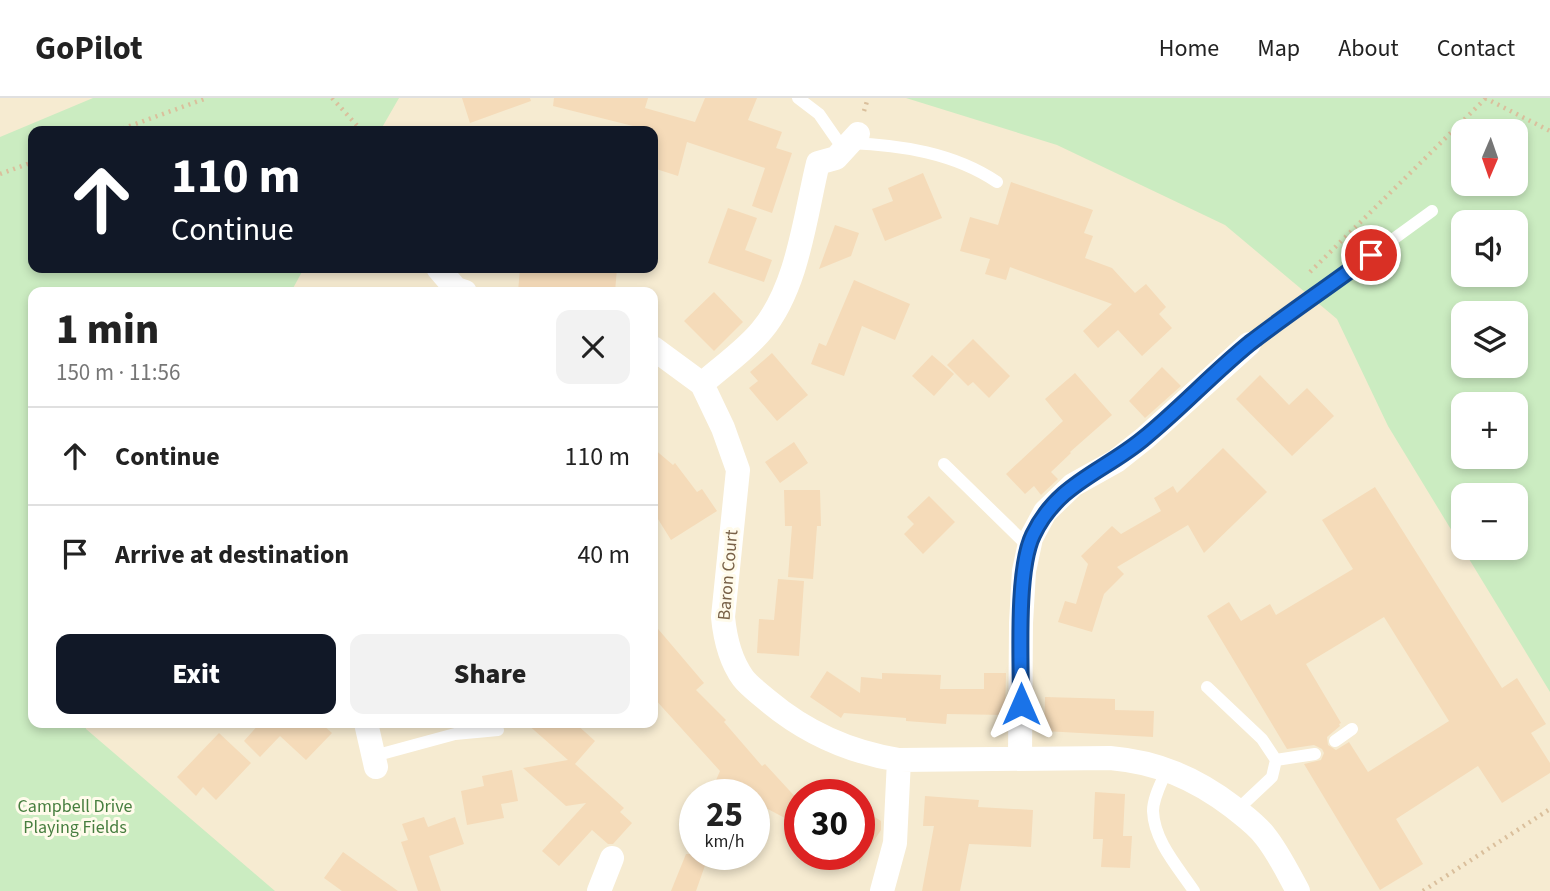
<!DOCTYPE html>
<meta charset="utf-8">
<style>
:root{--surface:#fff;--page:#f2f2f2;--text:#222;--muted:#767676;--line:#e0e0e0;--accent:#111827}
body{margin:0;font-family:"Source Sans 3",sans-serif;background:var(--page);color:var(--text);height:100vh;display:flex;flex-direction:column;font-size:26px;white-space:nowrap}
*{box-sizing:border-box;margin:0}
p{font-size:23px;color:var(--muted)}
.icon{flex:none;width:38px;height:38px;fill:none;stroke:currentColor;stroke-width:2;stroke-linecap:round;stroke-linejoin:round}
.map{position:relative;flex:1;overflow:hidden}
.panel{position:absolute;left:28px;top:189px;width:630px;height:441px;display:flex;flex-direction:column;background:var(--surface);border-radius:14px;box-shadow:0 4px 10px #0003}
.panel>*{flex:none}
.banner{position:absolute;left:28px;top:28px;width:630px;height:147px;border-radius:14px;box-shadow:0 4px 10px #0003;background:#111827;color:#fff;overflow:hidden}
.needle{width:46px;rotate:182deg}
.buttons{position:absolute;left:1451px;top:21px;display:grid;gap:14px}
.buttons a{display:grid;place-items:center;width:77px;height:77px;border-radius:14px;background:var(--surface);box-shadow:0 4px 10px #0003;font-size:35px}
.speed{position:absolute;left:679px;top:681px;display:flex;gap:14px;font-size:35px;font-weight:700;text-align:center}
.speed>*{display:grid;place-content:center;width:91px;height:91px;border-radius:50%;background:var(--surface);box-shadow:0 4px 10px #0003;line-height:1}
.speed small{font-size:18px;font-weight:400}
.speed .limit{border:10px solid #d22;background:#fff;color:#111}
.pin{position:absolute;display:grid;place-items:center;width:60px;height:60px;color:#fff;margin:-30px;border:4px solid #fff;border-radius:50%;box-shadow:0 2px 7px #0007}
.me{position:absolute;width:77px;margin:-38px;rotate:0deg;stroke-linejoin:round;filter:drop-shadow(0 0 5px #0008)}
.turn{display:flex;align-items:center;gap:24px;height:147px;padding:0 28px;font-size:32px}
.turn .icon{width:91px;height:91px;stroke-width:2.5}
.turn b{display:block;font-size:49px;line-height:60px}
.round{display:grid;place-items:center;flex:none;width:74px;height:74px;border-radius:14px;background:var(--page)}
.overview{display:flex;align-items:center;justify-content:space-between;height:119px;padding:0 28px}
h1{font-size:42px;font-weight:800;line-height:52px}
.primary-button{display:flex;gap:14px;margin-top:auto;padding:14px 28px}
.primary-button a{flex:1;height:80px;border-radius:14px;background:var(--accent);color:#fff;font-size:28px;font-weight:800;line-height:80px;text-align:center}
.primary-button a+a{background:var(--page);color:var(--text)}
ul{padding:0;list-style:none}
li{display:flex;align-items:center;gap:21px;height:98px;padding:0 28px;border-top:2px solid var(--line)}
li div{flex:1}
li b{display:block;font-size:26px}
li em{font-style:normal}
header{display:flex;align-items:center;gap:42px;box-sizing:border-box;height:98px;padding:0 35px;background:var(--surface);border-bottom:2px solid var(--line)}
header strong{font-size:33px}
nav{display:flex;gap:38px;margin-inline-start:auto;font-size:24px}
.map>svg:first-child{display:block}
.residential{fill:#f6ebd1;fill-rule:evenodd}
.green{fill:#cbecc1;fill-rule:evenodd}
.building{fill:#f5dbb9;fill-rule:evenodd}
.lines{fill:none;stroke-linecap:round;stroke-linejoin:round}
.path{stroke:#dabf9c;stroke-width:4.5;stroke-dasharray:2 5;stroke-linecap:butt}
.service{stroke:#fff;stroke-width:12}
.minor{stroke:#fff;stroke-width:24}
.route-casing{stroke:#114b97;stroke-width:18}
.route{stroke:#1a73e8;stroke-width:12}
.labels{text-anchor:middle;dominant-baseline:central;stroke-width:6;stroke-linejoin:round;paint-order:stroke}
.street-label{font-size:18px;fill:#786148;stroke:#fffbeb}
.park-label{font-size:18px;fill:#477e3f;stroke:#fffbeb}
</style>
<header>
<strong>GoPilot</strong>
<nav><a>Home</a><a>Map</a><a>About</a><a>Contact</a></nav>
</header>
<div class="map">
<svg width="1550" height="793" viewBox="0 0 1550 793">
<rect width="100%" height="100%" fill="#fef8e4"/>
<!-- residential -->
<path class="residential" d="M0,0H1550V793H0ZM33,33H653V170H33ZM1463,33H1516V86H1463ZM1463,124H1516V177H1463ZM33,194H653V625H33ZM1463,215H1516V268H1463ZM1463,306H1516V359H1463ZM1463,397H1516V450H1463ZM695,696H754V756H695ZM800,696H859V756H800Z"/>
<!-- green -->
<path class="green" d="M93,0H399L380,33H33V170H304L291,194H33V625H85L86,631L275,793H0V39Z
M906,0H1550V594L1388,328L1337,221L1225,127L1057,47ZM1463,33H1516V86H1463ZM1463,124H1516V177H1463ZM1463,215H1516V268H1463ZM1463,306H1516V359H1463ZM1463,397H1516V450H1463Z"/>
<!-- building -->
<path class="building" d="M462,0H530L531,3L470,25Z
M554,0H648L645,10L695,24L705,0H757L748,22L782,34L776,50L792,55L772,115L752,108L765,70L687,44L678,78L653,70V33L553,8Z
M923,75L942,120L885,143L872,111L893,103L888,90Z
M1011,84L1093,112L1084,135L1093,138L1085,160L1112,170L1135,195L1146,186L1166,209L1159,216L1172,230L1142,258L1118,232L1098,250L1083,233L1112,206L1010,169L1006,182L985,176L990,161L960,153L970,119L998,127Z
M728,110L757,120L745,152L772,162L764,184L708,165Z
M835,127L859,135L851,158L819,171Z
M520,170H617L615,194H518Z
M854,182L910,206L895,242L862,228L844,278L811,266L819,245L826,248Z
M714,194L743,224L714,253L684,223Z
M973,241L1010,278L989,300L973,284L968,288L947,267Z
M772,255L808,297L777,323L749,290L758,283L750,274Z
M932,257L954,276L934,298L912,278Z
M1162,269L1181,288L1145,320L1129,303Z
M1075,275L1112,317L1070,354L1071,355L1051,374L1058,381L1041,397L1034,388L1025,396L1006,376L1063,323L1045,301Z
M1260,277L1289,307L1307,290L1334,318L1292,358L1236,301Z
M794,344L808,365L780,385L765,364Z
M653,350L673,367L675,365L697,394L702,391L717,413L671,442L653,413Z
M1223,350L1267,394L1204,455L1188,427L1117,469L1124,476L1104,496L1092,534L1058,524L1065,503L1076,506L1088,466L1081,458L1112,428L1121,436L1161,413L1154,400L1173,388L1177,395Z
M1375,389L1502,590L1517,580L1546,626L1531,635L1550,665V675L1502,705L1478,668L1396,721L1423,766L1380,792L1304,666L1321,662L1324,655L1322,651L1314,647L1287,651L1207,518L1229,504L1241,523L1270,506L1276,517L1353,471L1322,422ZM1384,519L1449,623L1368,674L1349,644L1336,652L1328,647L1327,639L1340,628L1339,626L1341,625L1306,566Z
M784,392H820L821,428H817L813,481L788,479L792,428H785Z
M929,398L955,424L923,456L904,436L914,426L907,419Z
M778,481L804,483L799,558L757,555L759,521L774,522Z
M653,525L704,585L696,592L726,622L724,624L762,668L765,666L800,704V728L764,709L760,714L754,707V696H710L720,673L653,599Z
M827,573L860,595L861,579L882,581V575L941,577L940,591H984V575H1006L1005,617L947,616L946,626L906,623V620L844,615L841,620L810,599Z
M1045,599L1115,601V612L1154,613L1153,639L1044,633Z
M260,625H321L332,635L306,662L280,638L260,659L244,643Z
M526,625H575L595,643L575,666L624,710L620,714L632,725L613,746H608L592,732L559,768L542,753L586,705L566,708L523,670L568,662Z
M219,635L251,665L216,702L203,689L196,698L177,679Z
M512,672L518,703L501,706L504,720L467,727L461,693L484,688L482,678Z
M1095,694L1125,696L1123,738H1132L1130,770L1101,769L1103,741H1093Z
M925,698L979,702L978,709L1033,712L1031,749L969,746L960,793H922L934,728H923Z
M859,709L881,723V732L859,765Z
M424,719L428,729L455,719L464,746L429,758L441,793H418L401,744L408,742L402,726Z
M343,754L398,793H342L324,780Z
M686,756H709L696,793H671Z"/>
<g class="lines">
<!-- path -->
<path class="path" d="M332,0L362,33
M1485,0L1550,33
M864,13L868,0
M116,33L207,0
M0,76L33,64
M1310,174L1486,0
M1423,793L1550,711"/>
<!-- service -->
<path class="service" d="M798,0L819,16L844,52
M850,45C901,47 954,55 997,84
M1249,246L1432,113
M944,366L1029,449
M1207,589L1262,641L1276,662L1272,679L1237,712
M1335,643L1352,631
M374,658L455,636L498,632
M1276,662L1315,656
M1167,671C1162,684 1153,699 1153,713C1154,743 1178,769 1194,793"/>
<!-- minor -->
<path class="minor" d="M438,170L456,191L465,194
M653,250L702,286L723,330L738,372L723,519C725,540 730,562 743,580C749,588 759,595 767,602C806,635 849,654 899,662L1110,660C1157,664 1195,680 1233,709C1244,718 1256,726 1265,738C1278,754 1288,775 1298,793
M702,286C721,269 746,252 762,232C798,189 805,118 818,65L836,60L858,36
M366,625L376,669
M1020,660L1021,525L1024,473L1031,440L1045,414L1073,387L1116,363L1145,340L1249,246
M599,793L612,760
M882,793L895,745L899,662"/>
</g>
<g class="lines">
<defs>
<path id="route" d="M1021,606C1021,564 1016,472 1033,437C1057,386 1103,374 1143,341C1180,311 1213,275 1250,245C1289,215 1331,187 1371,157"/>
</defs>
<!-- route casing -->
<use href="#route" class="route-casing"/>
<!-- route -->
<use href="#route" class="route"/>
</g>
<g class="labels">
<!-- street labels -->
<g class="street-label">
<text transform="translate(728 477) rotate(-85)">Baron Court</text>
</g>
<!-- park labels -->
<g class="park-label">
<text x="75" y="708">Campbell Drive<tspan x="75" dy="21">Playing Fields</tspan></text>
</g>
</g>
</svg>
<div class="buttons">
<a><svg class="needle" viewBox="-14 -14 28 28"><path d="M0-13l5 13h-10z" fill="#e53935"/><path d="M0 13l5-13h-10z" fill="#767676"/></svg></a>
<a><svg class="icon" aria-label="sound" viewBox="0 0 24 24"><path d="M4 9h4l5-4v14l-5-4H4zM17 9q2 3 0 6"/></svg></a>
<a><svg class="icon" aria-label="layers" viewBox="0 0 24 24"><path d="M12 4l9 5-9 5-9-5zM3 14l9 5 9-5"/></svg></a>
<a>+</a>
<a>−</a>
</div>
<div class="speed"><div>25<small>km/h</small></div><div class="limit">30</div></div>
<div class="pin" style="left:1371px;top:157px;background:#d93025"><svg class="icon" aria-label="arrive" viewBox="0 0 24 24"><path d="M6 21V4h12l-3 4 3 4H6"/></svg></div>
<svg class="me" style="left:1021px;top:606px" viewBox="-20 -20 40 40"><path d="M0-17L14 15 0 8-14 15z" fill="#1a73e8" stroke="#fff" stroke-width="4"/></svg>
<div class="banner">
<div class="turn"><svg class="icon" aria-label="ahead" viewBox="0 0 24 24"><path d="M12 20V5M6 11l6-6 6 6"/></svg><div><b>110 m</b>Continue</div></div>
</div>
<section class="panel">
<div class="overview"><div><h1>1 min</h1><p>150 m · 11:56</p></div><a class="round"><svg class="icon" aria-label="close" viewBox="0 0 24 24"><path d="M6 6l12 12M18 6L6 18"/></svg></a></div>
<ul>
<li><svg class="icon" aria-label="ahead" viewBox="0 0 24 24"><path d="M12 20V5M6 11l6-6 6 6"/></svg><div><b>Continue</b></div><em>110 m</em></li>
<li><svg class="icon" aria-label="arrive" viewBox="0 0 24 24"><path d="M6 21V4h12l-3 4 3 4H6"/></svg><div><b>Arrive at destination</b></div><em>40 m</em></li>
</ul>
<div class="primary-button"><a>Exit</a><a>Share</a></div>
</section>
</div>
